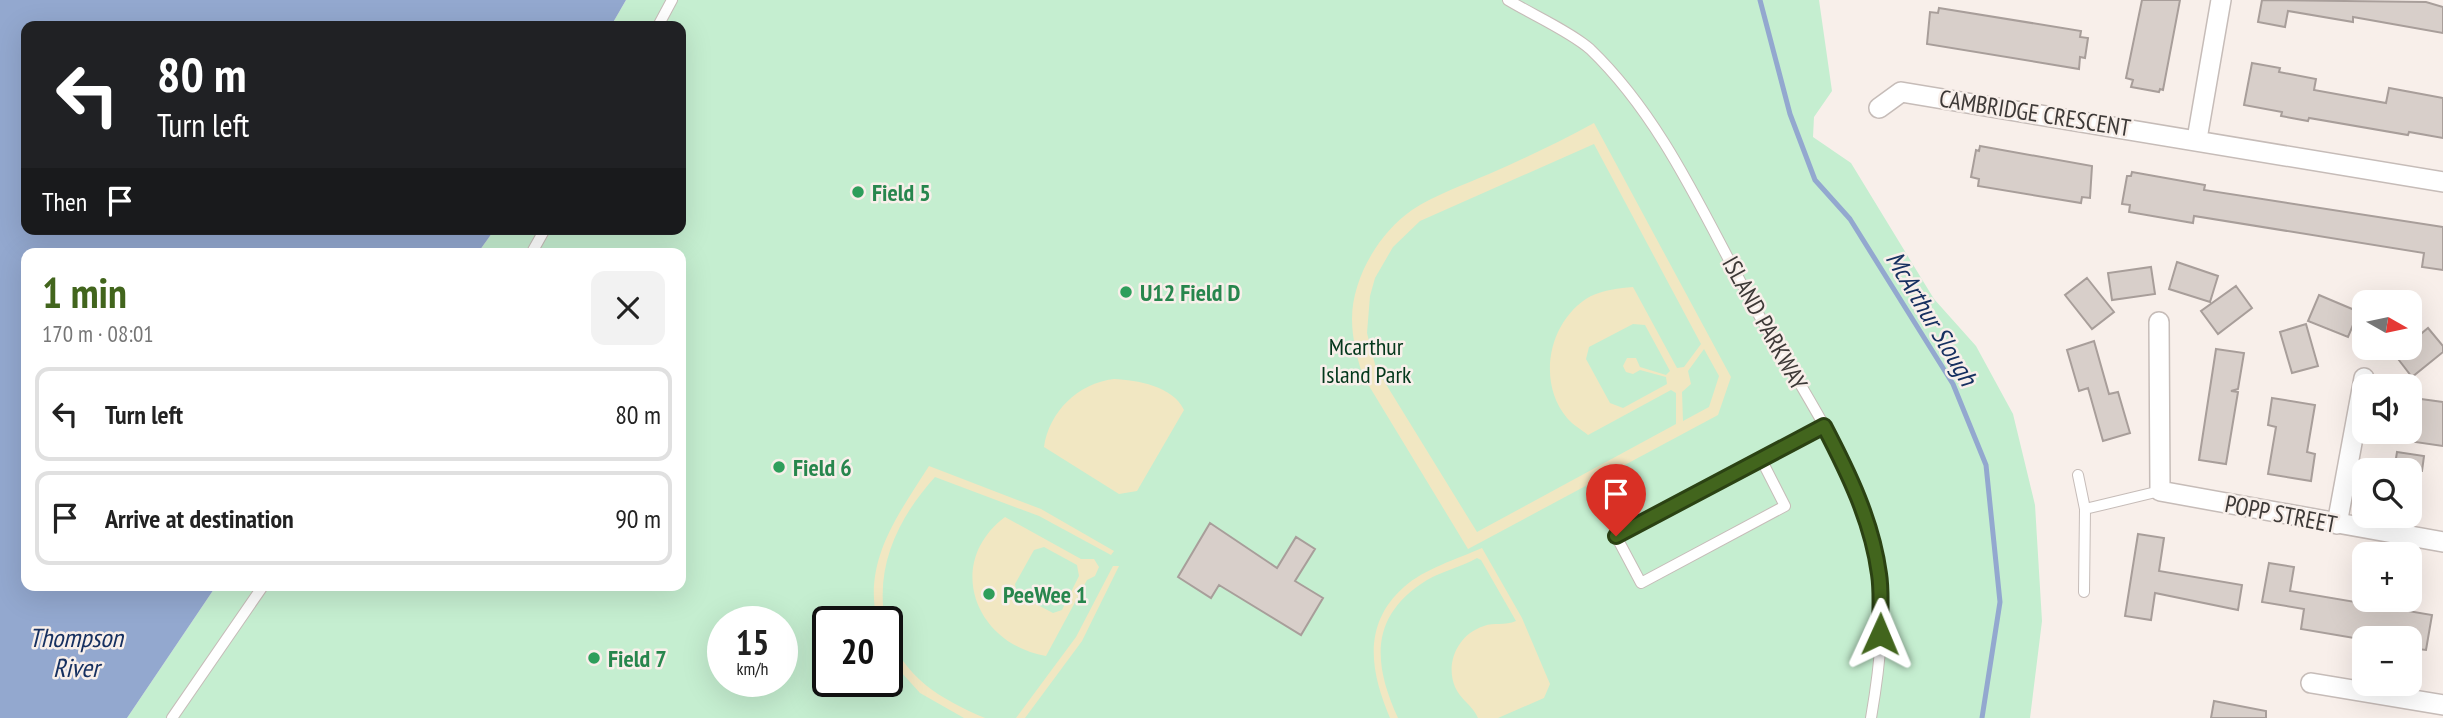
<!DOCTYPE html>
<meta charset="utf-8">
<style>
:root{--surface:#fff;--page:#f2f2f2;--text:#222;--muted:#767676;--line:#e0e0e0;--accent:#42651d}
body{margin:0;font-family:"PT Sans Narrow",sans-serif;background:var(--page);color:var(--text);height:100vh;display:flex;flex-direction:column;font-size:26px;white-space:nowrap}
*{box-sizing:border-box;margin:0}
p{font-size:23px;color:var(--muted)}
.icon{flex:none;width:38px;height:38px;fill:none;stroke:currentColor;stroke-width:2;stroke-linecap:round;stroke-linejoin:round}
.map{position:relative;flex:1;overflow:hidden}
.side{position:absolute;left:21px;top:248px;width:665px;height:343px;display:flex;flex-direction:column;background:var(--surface);border-radius:14px;box-shadow:0 7px 28px #0002}
.side>*{flex:none}
.hud{position:absolute;left:21px;top:21px;width:665px;height:214px;border-radius:14px;box-shadow:0 7px 28px #0002;background:#202124;color:#fff;overflow:hidden}
.needle{width:46px;rotate:99deg}
.fabs{position:absolute;left:2352px;top:290px;display:grid;gap:14px}
.fabs a{display:grid;place-items:center;width:70px;height:70px;border-radius:14px;background:var(--surface);box-shadow:0 7px 28px #0002;font-size:35px}
.speed{position:absolute;left:707px;top:606px;display:flex;gap:14px;font-size:35px;font-weight:700;text-align:center}
.speed>*{display:grid;place-content:center;width:91px;height:91px;border-radius:50%;background:var(--surface);box-shadow:0 7px 28px #0002;line-height:1}
.speed small{font-size:18px;font-weight:400}
.speed .limit{border:4px solid #111;border-radius:10px;background:#fff;color:#111}
.pin{position:absolute;display:grid;place-items:center;width:60px;height:60px;color:#fff;margin:-72px -30px;border-radius:50% 50% 50% 0;rotate:-45deg;box-shadow:0 0 7px #0007}
.pin .icon{rotate:45deg}
.me{position:absolute;width:77px;margin:-38px;rotate:1deg;stroke-linejoin:round;filter:drop-shadow(0 0 5px #0008)}
.turn{display:flex;align-items:center;gap:24px;height:147px;padding:0 21px;font-size:32px}
.turn .icon{width:91px;height:91px;stroke-width:2.5}
.turn b{display:block;font-size:49px;line-height:60px}
.then{display:flex;align-items:center;height:66px;padding:0 21px;background:#0003;gap:14px;font-size:26px}
.round{display:grid;place-items:center;flex:none;width:74px;height:74px;border-radius:14px;background:var(--page)}
.overview{display:flex;align-items:center;justify-content:space-between;height:119px;padding:0 21px}
h1{font-size:42px;font-weight:700;line-height:52px;color:var(--accent)}
ul{padding:0;list-style:none}
li{display:flex;align-items:center;gap:21px;height:94px;margin:0 14px 10px;padding:0 7px;border:4px solid var(--line);border-radius:14px}
li div{flex:1}
li b{display:block;font-size:26px}
li em{font-style:normal}
.map>svg:first-child{display:block}
.green{fill:#c5eed0;fill-rule:evenodd}
.sand{fill:#f1e7c2;fill-rule:evenodd}
.water{fill:#93a8cf}
.lines{fill:none;stroke-linecap:round;stroke-linejoin:round}
.stream{stroke:#93a8cf;stroke-width:5}
.building{fill:#d8cfca;stroke:#a89e9a;stroke-width:2}
.lane-casing{stroke:#c6bcb8;stroke-width:12}
.street-casing{stroke:#c6bcb8;stroke-width:22}
.lane{stroke:#fff;stroke-width:10}
.street{stroke:#fff;stroke-width:19}
.route-casing{stroke:#2b4213;stroke-width:18}
.route{stroke:#42651d;stroke-width:12}
.leisure-dot{fill:#2e9e5b;stroke:#f8efea;stroke-width:2.5}
.labels{text-anchor:middle;dominant-baseline:central;stroke-width:5;stroke-linejoin:round;paint-order:stroke}
.street-label{font-size:24px;fill:#3d3937;stroke:#f8efea}
.leisure-label{font-size:24px;font-weight:bold;fill:#27864d;stroke:#f8efea;text-anchor:start}
.park-label{font-size:24px;fill:#04381c;stroke:#f8efea}
.water-label{font-size:26px;font-style:italic;fill:#163060;stroke:#f8efea}
</style>
<div class="map">
<svg width="2443" height="718" viewBox="0 0 2443 718">
<rect width="100%" height="100%" fill="#f8efea"/>
<!-- green -->
<path class="green" d="M626,0H1819L1832,91L1814,117L1813,137L1851,163L1934,299L1976,346L2013,414L2035,505L2042,621L2030,718H127L216,586H681V254H477L495,229H681V26H611ZM723,621H782V681H723ZM828,621H887V681H828Z"/>
<!-- sand -->
<path class="sand" d="M1594,123L1731,377L1718,415L1468,549L1363,376C1357,358 1352,338 1352,319C1352,278 1379,233 1412,210C1435,195 1463,185 1489,174C1525,158 1560,142 1594,123ZM1594,144L1701,344L1684,367L1677,368L1633,287C1619,288 1604,290 1591,296C1549,319 1536,381 1567,418C1573,425 1582,430 1588,435L1671,390L1676,393V424L1477,532L1376,368L1367,333L1370,296L1375,278L1393,247L1420,221ZM1633,324L1645,325L1670,371L1666,375L1640,367L1636,358H1627L1623,366L1626,372L1633,374L1640,370L1666,377L1667,384L1623,408L1610,403L1586,359L1589,347ZM1704,349L1719,376L1709,407L1683,421L1682,392L1691,384L1688,371Z
M1114,379C1137,380 1173,386 1184,410L1137,491L1119,494L1044,447C1049,412 1078,383 1114,379Z
M929,466L1041,509L1114,551L1111,555L1039,516L935,477C898,518 875,566 885,621H877C863,560 898,515 929,466Z
M1005,517L1081,559H1094L1099,567L1095,576L1087,580L1046,656C975,644 944,563 1005,517ZM1044,547L1077,565L1079,576L1062,610L1053,613L1017,594L1015,584L1034,550Z
M1482,548L1522,618L1550,684L1544,698L1498,718H1478C1473,706 1460,699 1455,687C1445,663 1458,634 1484,626C1494,622 1505,626 1516,621L1481,560L1477,558C1461,567 1443,571 1427,580C1369,616 1373,663 1398,718H1390C1371,673 1361,625 1404,587C1424,569 1457,559 1482,548Z
M1113,566H1119L1082,641L1025,718H1016L1076,637Z
M887,629C903,677 940,699 985,718H964L920,693L901,672L887,651Z"/>
<!-- water -->
<path class="water" d="M0,0H626L611,26H26V229H495L477,254H26V586H216L127,718H0Z"/>
<g class="lines">
<!-- stream -->
<path class="stream" d="M1760,0L1790,114L1815,180L1850,219L1953,384L1986,465L2000,602L1982,718"/>
</g>
<!-- building -->
<path class="building" d="M2142,0H2180L2163,90L2160,89L2159,92L2131,87L2133,80L2126,78Z
M2262,0L2426,2L2443,7V33L2353,17V22L2288,11L2285,27L2258,22Z
M1939,8L2081,31L2080,37L2088,38L2085,58L2080,57L2079,69L1927,44L1930,12L1938,13Z
M2252,63L2280,68L2279,72L2316,79L2314,90L2386,103L2389,88L2443,98V138L2409,132L2408,135L2309,118L2308,121L2281,116L2282,112L2244,105Z
M1980,146L2092,166L2090,198L2082,197L2081,203L1978,186L1979,179L1971,177L1976,150L1979,151Z
M2132,172L2205,185L2204,190L2443,227V270L2422,267L2424,253L2194,216L2193,223L2129,212L2130,205L2122,204L2127,176H2131Z
M2177,262L2218,276L2210,302L2169,289Z
M2151,267L2155,294L2112,300L2108,273Z
M2087,278L2114,312L2092,329L2065,295Z
M2236,286L2252,308L2218,334L2201,311Z
M2319,295L2364,314V328L2353,325L2348,337L2308,321Z
M2306,324L2318,366L2292,373L2280,332Z
M2428,328L2443,346V352L2412,377L2395,355L2403,348H2410V343Z
M2094,341L2109,394L2118,392L2130,433L2103,441L2088,388L2079,391L2067,350Z
M2216,349L2244,353L2238,389L2231,391L2238,392L2226,464L2199,460Z
M2272,398L2315,405L2307,452L2315,454L2311,481L2268,474L2276,427L2268,425Z
M2421,399L2443,402V446L2415,442Z
M2397,452L2424,456L2422,471H2394Z
M1210,523L1277,568L1296,537L1315,549L1295,581L1323,598L1301,635L1219,585L1211,598L1178,577Z
M2138,534L2164,538L2159,571L2242,585L2238,610L2155,593L2151,620L2125,616Z
M2269,563L2294,567L2290,591L2432,615L2426,650L2410,648V639H2360L2301,629L2304,609L2262,602Z
M2214,701L2266,711V718H2211Z"/>
<g class="lines">
<defs>
<path id="lane" d="M1508,0C1531,14 1571,32 1590,49C1663,119 1704,216 1752,303C1797,383 1856,462 1876,554C1887,606 1880,666 1871,718
M658,26L672,0
M531,254L545,229
M1761,459L1616,536L1641,583L1785,506L1761,459L1824,426
M2078,475L2085,509L2160,491
M2084,592L2085,509
M172,718L263,586"/>
<path id="street" d="M1879,108L1901,92L2443,182
M2197,139L2221,0
M2159,322L2160,491L2443,542
M2337,524L2364,378
M2311,683L2443,705"/>
</defs>
<!-- lane casing -->
<use href="#lane" class="lane-casing"/>
<!-- street casing -->
<use href="#street" class="street-casing"/>
<!-- lane -->
<use href="#lane" class="lane"/>
<!-- street -->
<use href="#street" class="street"/>
</g>
<g class="lines">
<defs>
<path id="route" d="M1616,536L1824,426C1848,472 1872,521 1879,574C1882,593 1880,614 1880,634"/>
</defs>
<!-- route casing -->
<use href="#route" class="route-casing"/>
<!-- route -->
<use href="#route" class="route"/>
</g>
<!-- markers -->
<g class="leisure-dot">
<circle cx="858" cy="192" r="7"/>
<circle cx="1126" cy="292" r="7"/>
<circle cx="779" cy="467" r="7"/>
<circle cx="989" cy="594" r="7"/>
<circle cx="594" cy="658" r="7"/>
</g>
<g class="labels">
<!-- street labels -->
<g class="street-label">
<text transform="translate(2035 113) rotate(9)">CAMBRIDGE CRESCENT</text>
<text transform="translate(1765 323) rotate(61)">ISLAND PARKWAY</text>
<text transform="translate(2281 514) rotate(11)">POPP STREET</text>
</g>
<!-- leisure labels -->
<g class="leisure-label">
<text x="872" y="192">Field 5</text>
<text x="1140" y="292">U12 Field D</text>
<text x="793" y="467">Field 6</text>
<text x="1003" y="594">PeeWee 1</text>
<text x="608" y="658">Field 7</text>
</g>
<!-- park labels -->
<g class="park-label">
<text x="1366" y="346">Mcarthur<tspan x="1366" dy="28">Island Park</tspan></text>
</g>
<!-- water labels -->
<g class="water-label">
<text transform="translate(1932 318) rotate(59)">McArthur Slough</text>
<text x="76" y="637">Thompson<tspan x="76" dy="30">River</tspan></text>
</g>
</g>
</svg>
<div class="fabs">
<a><svg class="needle" viewBox="-14 -14 28 28"><path d="M0-13l5 13h-10z" fill="#e53935"/><path d="M0 13l5-13h-10z" fill="#767676"/></svg></a>
<a><svg class="icon" aria-label="sound" viewBox="0 0 24 24"><path d="M4 9h4l5-4v14l-5-4H4zM17 9q2 3 0 6"/></svg></a>
<a><svg class="icon" aria-label="search" viewBox="0 0 24 24"><circle cx="10" cy="10" r="6"/><path d="M15 15l6 6"/></svg></a>
<a>+</a>
<a>−</a>
</div>
<div class="speed"><div>15<small>km/h</small></div><div class="limit">20</div></div>
<div class="pin" style="left:1616px;top:536px;background:#d93025"><svg class="icon" aria-label="arrive" viewBox="0 0 24 24"><path d="M6 21V4h12l-3 4 3 4H6"/></svg></div>
<svg class="me" style="left:1880px;top:634px" viewBox="-20 -20 40 40"><path d="M0-17L14 15 0 8-14 15z" fill="#42651d" stroke="#fff" stroke-width="4"/></svg>
<div class="hud">
<div class="turn"><svg class="icon" aria-label="left" viewBox="0 0 24 24"><path d="M17 20v-9H6M10 6l-5 5 5 5"/></svg><div><b>80 m</b>Turn left</div></div>
<div class="then">Then<svg class="icon" aria-label="arrive" viewBox="0 0 24 24"><path d="M6 21V4h12l-3 4 3 4H6"/></svg></div>
</div>
<section class="side">
<div class="overview"><div><h1>1 min</h1><p>170 m · 08:01</p></div><a class="round"><svg class="icon" aria-label="close" viewBox="0 0 24 24"><path d="M6 6l12 12M18 6L6 18"/></svg></a></div>
<ul>
<li><svg class="icon" aria-label="left" viewBox="0 0 24 24"><path d="M17 20v-9H6M10 6l-5 5 5 5"/></svg><div><b>Turn left</b></div><em>80 m</em></li>
<li><svg class="icon" aria-label="arrive" viewBox="0 0 24 24"><path d="M6 21V4h12l-3 4 3 4H6"/></svg><div><b>Arrive at destination</b></div><em>90 m</em></li>
</ul>
</section>
</div>
